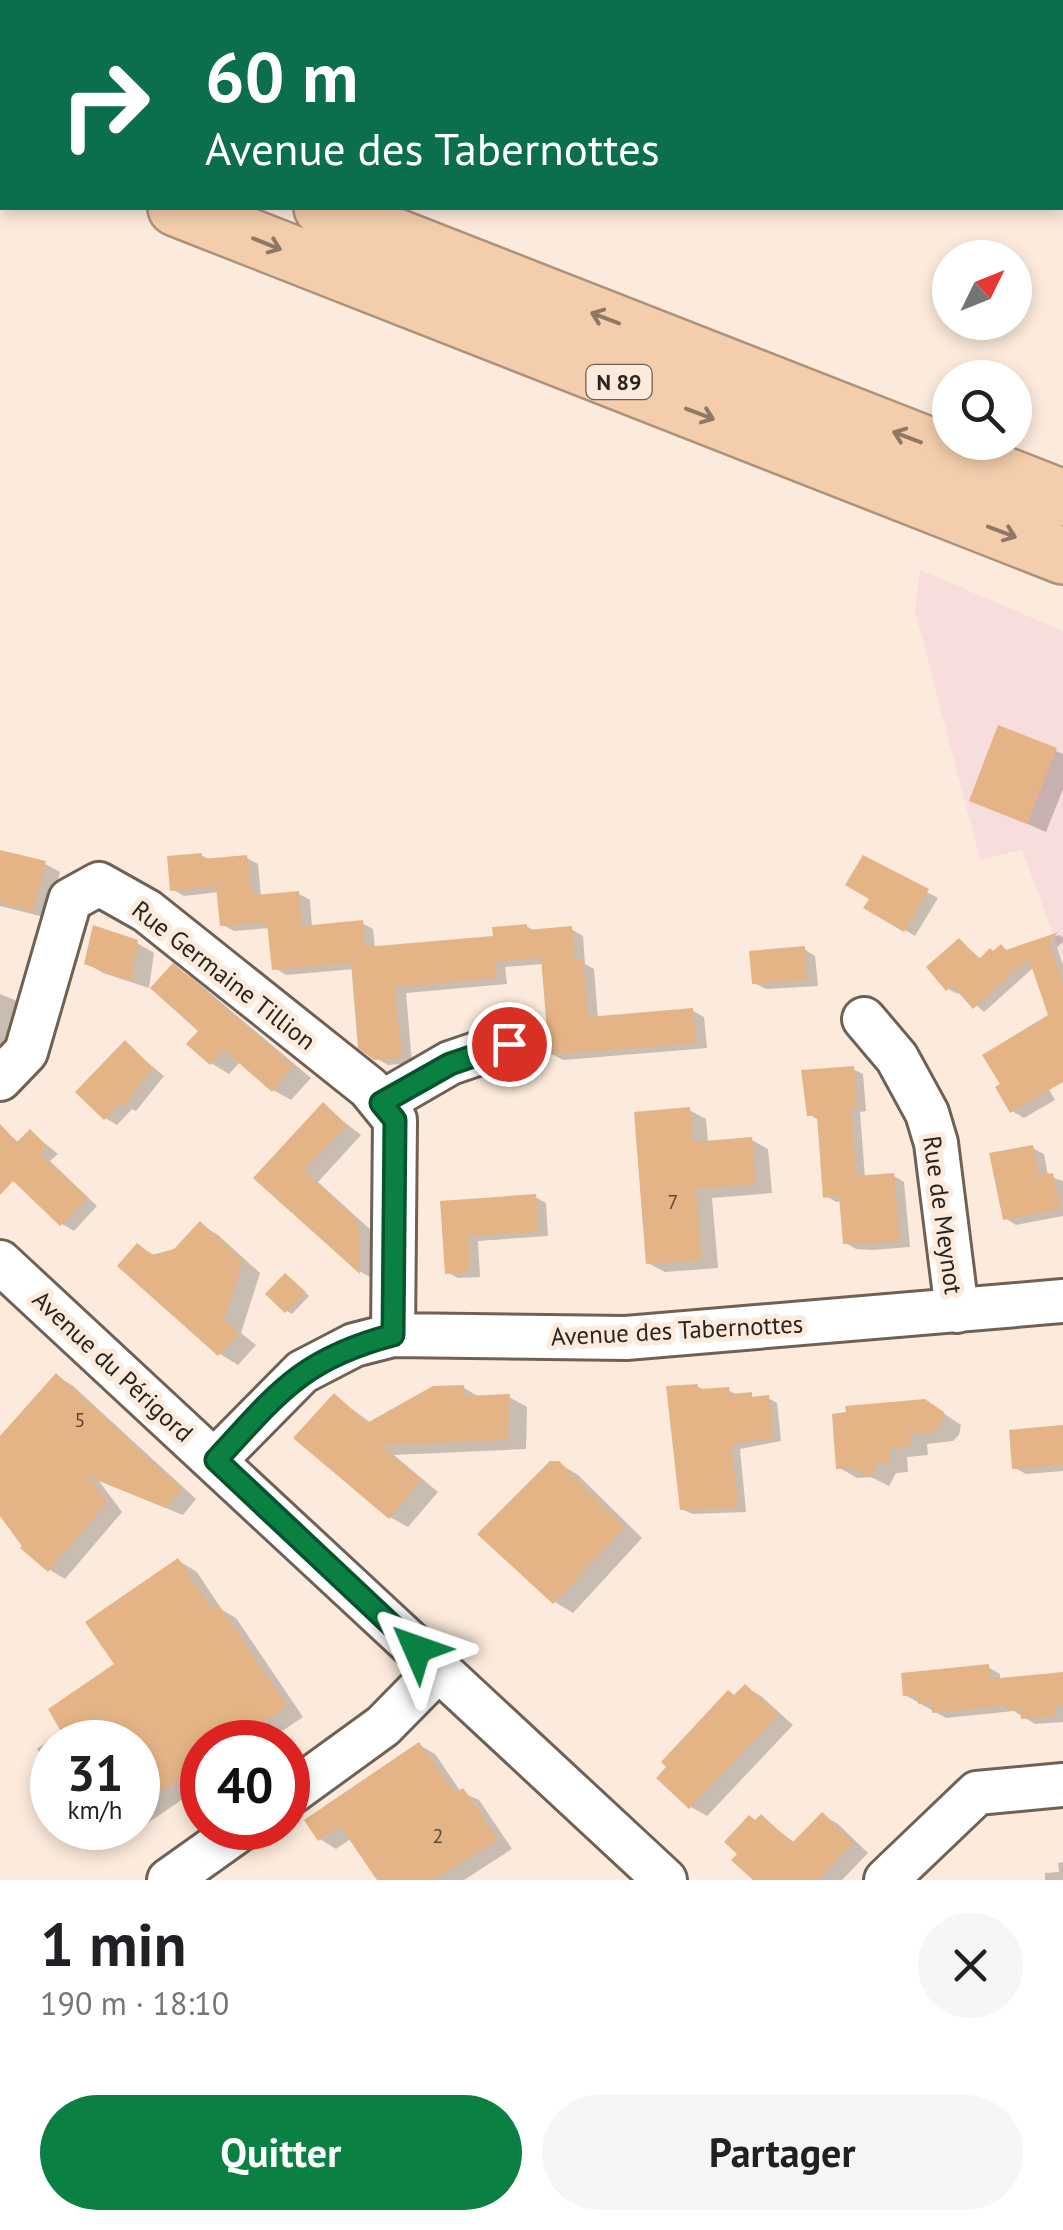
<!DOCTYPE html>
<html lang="fr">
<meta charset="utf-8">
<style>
:root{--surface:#fff;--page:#f6f6f6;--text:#202124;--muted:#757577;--accent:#0b8043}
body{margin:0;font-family:"PT Sans",sans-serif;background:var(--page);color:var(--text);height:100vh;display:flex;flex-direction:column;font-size:38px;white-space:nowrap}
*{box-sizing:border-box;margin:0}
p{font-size:32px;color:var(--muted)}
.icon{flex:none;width:55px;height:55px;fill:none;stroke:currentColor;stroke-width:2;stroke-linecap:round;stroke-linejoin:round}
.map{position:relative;height:1880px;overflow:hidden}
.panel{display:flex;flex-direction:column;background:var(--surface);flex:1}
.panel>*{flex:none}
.banner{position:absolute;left:0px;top:0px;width:1065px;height:210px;box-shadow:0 5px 15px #0003;background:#0b6e4f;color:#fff;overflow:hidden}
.needle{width:65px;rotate:47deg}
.controls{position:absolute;left:932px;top:240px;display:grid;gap:20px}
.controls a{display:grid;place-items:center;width:100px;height:100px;border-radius:50%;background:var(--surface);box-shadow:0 5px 15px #0003;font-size:50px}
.speed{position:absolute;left:30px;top:1720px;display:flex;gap:20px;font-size:50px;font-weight:700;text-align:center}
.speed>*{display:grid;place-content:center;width:130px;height:130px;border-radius:50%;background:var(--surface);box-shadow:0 5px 15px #0003;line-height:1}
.speed small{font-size:25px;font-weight:400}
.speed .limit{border:15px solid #d22;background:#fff;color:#111}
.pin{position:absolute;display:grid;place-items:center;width:85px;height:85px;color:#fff;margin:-42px;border:5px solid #fff;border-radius:50%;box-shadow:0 2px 10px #0007}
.me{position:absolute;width:110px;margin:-55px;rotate:313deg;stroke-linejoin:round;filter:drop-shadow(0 0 8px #0008)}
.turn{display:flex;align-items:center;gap:35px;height:210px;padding:0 40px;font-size:45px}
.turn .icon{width:130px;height:130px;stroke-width:2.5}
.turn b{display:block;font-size:70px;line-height:85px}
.round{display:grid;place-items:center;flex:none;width:105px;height:105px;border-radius:52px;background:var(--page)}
.head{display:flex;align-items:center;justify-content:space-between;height:170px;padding:0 40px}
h1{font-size:60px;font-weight:700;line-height:75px}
.cta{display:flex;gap:20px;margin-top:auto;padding:20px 40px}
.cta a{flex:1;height:115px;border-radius:60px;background:var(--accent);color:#fff;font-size:40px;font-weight:700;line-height:115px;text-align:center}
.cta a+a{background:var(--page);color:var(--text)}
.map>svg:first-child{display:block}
.industrial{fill:#f8dddd}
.shadow{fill:#0003}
.building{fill:#e4b486}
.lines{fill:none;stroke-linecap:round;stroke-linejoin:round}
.minor-casing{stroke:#6f6154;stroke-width:48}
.highway-casing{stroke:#ad927b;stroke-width:60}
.minor{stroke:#fff;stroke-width:42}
.highway{stroke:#f4ceac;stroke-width:55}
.oneway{stroke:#8f7966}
.route-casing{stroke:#07532c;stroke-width:25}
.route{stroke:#0b8043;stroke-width:18}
.labels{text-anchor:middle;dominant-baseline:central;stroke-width:10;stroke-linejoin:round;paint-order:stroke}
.number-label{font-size:20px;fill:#584839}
.shield{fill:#fcebdc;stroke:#696058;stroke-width:2.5}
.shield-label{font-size:22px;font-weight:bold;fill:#2a241f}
.street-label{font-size:25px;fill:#2a241f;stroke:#fcebdc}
</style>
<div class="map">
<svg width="1063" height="1880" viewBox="0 0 1063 1880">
<rect width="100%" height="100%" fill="#fcebdc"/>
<!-- industrial -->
<path class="industrial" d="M920,570L1063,631V961L1022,850L980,860L915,611Z"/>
<!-- shadow -->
<path class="shadow" d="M999,728L1063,754V789L1046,832L972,800Z
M0,852L45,864L60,872L48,918L0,906Z
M201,855L210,860L247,858L258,864L261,897L299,894L310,900L312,927L362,923L373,929L375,949L495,938L526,926L537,932L571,929L583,936L585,964L594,969L598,1019L693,1011L704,1017L707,1048L563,1060L552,1054L544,964L505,967L507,984L406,993L412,1063L388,1065L376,1058L354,969L286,975L275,968L270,928L234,931L223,925L219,892L184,896L172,889Z
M864,859L938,898L915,936L867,907L872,898Z
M1059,935L1063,937V942L1057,947L1063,965V1033L1034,967L984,1012L961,991L958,994L948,989L930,968L960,941L981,959L1002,947L1009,952Z
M137,943L154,953L149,988L103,973L86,963Z
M804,949L815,956L818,986L766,989L754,983Z
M173,967L191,977L311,1078L291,1100L273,1090L241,1061L229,1074L211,1063Z
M0,994L22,1003L11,1040L0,1051Z
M125,1044L164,1076L136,1111L132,1109L117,1125L105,1118Z
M853,1069L863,1074L866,1111L860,1112L865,1178L894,1176L904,1182L910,1247L872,1250L856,1249L846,1243L842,1201L836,1202L826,1196L820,1121L810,1115Z
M1037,1069L1055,1100L1024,1118L1012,1111Z
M323,1106L361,1135L318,1182L373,1232L375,1280L361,1272L256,1178Z
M689,1110L706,1119L708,1143L752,1140L768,1149L772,1193L712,1198L718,1268L665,1272L648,1263Z
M31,1132L58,1154L50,1161L97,1206L74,1231L62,1224L0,1167V1139L6,1133L20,1143Z
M1032,1148L1044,1154L1048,1176L1063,1181V1216L1016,1225L1005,1218Z
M535,1197L546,1203L548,1236L478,1241L480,1277L458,1278L447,1272L443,1203Z
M200,1224L218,1235L260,1273L241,1333L256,1345L238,1365L220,1354L120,1266L138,1246L156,1256L175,1252Z
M291,1279L309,1296L292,1314L287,1311Z
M57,1376L73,1386L196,1499L183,1515L99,1481L122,1512L65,1579L50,1570L25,1546L0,1512V1438Z
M697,1386L705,1391L728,1390L739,1396L768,1398L777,1403L781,1441L740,1449L746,1512L692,1514L682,1509Z
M464,1388L481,1398L509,1397L527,1407L526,1449L394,1455L438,1492L408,1527L390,1517L334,1396L371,1423Z
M925,1401L961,1425L959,1435L953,1441L927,1444L928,1455L907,1457L908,1472L896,1473L889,1486L871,1477L857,1478L838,1467Z
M1063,1427V1471L1026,1474L1015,1468Z
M558,1463L578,1475L642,1538L573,1613L555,1602L480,1534Z
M179,1561L197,1572L222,1610L236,1618L303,1717L266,1742H202V1786L114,1846L96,1836L91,1828H138V1742H52V1772L37,1749L62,1729L117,1664Z
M988,1667L1000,1674V1681L1063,1674V1722L1035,1724L1014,1711L946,1718L905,1695Z
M745,1687L761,1696L793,1725L707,1816L691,1807L736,1697Z
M419,1745L435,1754L461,1792L479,1800L512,1849L464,1880H380L352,1838L336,1849L320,1839Z
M822,1815L838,1824L868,1853L842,1880H756L741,1854L761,1817L795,1843Z
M1063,1862V1880H1045V1873L1059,1872L1058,1863Z"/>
<!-- building -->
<path class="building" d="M998,725L1057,748L1027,824L969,801Z
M0,850L46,861L33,911L0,903Z
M202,853V859L247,855L250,889H254L255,895L299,891L302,926L363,920L365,947L493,936L492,927L527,924V930L572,926L575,960H583L588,1017L693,1008L696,1043L549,1055L541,958L495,962L496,978L395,987L402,1058L374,1060L358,1048L351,963L272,970L267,923L220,926L216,886L170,891L167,856Z
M863,855L929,889L904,932L863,908L869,899L845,885Z
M93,925L138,940L132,981L84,964Z
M1059,932L1049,941L1063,985V1082L1010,1113L995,1087L1000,1084L982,1055L1048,1015L1029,959L973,1009L952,985L946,991L926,967L959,938L979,959L990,948L993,951L1001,944L1006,950Z
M805,946L807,980L752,984L749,951Z
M173,963L294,1066L272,1092L224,1050L210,1065L186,1044L198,1031L150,988Z
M125,1040L153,1068L123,1106L120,1103L104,1120L75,1092Z
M854,1066L857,1106L851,1107L856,1176L894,1173L900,1242L843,1244L839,1196L823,1198L817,1116H807L801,1070Z
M323,1102L347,1125L304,1171L358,1221L360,1274L253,1178Z
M690,1107L693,1142L752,1137L756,1184L696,1189L702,1260L646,1264L634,1112Z
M0,1124L17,1142L30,1129L47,1146L40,1153L87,1198L60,1226L13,1181L0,1195Z
M1033,1145L1039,1175L1053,1173L1060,1209L1003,1220L989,1153Z
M536,1194L538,1232L468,1236L470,1272L445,1274L440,1201Z
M200,1221L243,1261L224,1320L239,1334L218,1356L117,1266L137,1243L152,1255L174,1249Z
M285,1273L306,1292L285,1313L265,1294Z
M56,1373L182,1489L166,1508L88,1476L107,1502L48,1572L20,1548L22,1546L0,1516V1436Z
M698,1384V1389L729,1387L730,1394L752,1392V1397L769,1395L773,1437L732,1445L738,1508L680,1510L666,1386Z
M464,1385L465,1396L510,1394L508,1440L380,1445L421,1480L389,1519L293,1438L334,1393L367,1423L433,1386Z
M925,1399L944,1412L941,1425L934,1432L910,1434L911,1446L889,1448L890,1463L878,1464L870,1478L850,1468L836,1469L832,1414L846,1412L845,1406Z
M1063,1425V1465L1012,1469L1009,1430Z
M550,1461H559L625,1527L553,1604L477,1534Z
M178,1558L212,1609L218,1604L287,1706L234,1742H202V1764L138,1808V1742H67L48,1709L114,1664L85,1622Z
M989,1664L990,1679L1063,1672V1705L1054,1706L1055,1716L1021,1719L1020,1709L1008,1710L1007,1705L932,1713L931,1703L918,1704L917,1695L903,1696L901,1673Z
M745,1684L778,1715L689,1809L656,1778L666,1767L661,1762L728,1690L734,1695Z
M419,1742L455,1793L463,1788L498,1840L433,1880H377L340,1826L318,1841L304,1820Z
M822,1812L854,1842L818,1880H753L731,1860L737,1854L724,1842L749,1815L755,1820L761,1814L792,1843Z"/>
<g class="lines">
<defs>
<path id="minor" d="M864,1019L897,1058L927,1113L936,1143L957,1311
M0,1079L26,1052L70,900L99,884L147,911L369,1088L395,1120L393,1335
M381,1103L450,1063L509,1043
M0,1262L665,1880
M215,1460L302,1372L354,1345L393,1335L626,1338L1063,1301
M288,1795L383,1726L439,1669
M169,1880L242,1828
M886,1880L977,1793L1063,1785"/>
<path id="highway" d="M0,75L2,76
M0,134L2,135
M176,208L1063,556
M322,208L1063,498"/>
</defs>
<!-- minor casing -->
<use href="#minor" class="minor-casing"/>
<!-- highway casing -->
<use href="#highway" class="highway-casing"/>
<!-- minor -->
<use href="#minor" class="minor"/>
<!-- highway -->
<use href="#highway" class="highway"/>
</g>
<!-- one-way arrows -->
<defs><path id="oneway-shaft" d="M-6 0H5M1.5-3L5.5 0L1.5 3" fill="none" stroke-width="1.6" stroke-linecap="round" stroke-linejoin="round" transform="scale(2.5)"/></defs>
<g class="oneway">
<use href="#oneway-shaft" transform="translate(267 244) rotate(22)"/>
<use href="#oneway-shaft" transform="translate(605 318) rotate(-159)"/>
<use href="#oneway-shaft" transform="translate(700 414) rotate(21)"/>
<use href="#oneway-shaft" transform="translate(907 437) rotate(-159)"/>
<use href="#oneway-shaft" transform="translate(1002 532) rotate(21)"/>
</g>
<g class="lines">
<defs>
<path id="route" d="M417,1649L216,1460C277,1394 301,1359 393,1335L395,1120L381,1103L450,1064L509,1044"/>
</defs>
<!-- route casing -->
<use href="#route" class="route-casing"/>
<!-- route -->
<use href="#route" class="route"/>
</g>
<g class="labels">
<!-- number labels -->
<g class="number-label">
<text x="673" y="1202">7</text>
<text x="80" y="1420">5</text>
<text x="438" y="1836">2</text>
</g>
<!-- shield labels -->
<rect class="shield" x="586.5" y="365" width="65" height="34" rx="8"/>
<g class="shield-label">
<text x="619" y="382">N 89</text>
</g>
<!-- street labels -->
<g class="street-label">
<text transform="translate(224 975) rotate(38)">Rue Germaine Tillion</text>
<text transform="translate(943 1215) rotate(82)">Rue de Meynot</text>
<text transform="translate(677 1330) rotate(-3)">Avenue des Tabernottes</text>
<text transform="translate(113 1366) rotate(43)">Avenue du Périgord</text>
</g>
</g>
</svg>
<div class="controls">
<a><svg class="needle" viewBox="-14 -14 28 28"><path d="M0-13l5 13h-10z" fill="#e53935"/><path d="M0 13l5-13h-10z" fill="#757577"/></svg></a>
<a><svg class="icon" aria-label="search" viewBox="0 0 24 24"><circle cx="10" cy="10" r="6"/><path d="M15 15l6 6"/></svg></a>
</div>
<div class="speed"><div>31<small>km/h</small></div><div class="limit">40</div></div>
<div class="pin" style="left:509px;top:1044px;background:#d93025"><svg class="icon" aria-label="arrive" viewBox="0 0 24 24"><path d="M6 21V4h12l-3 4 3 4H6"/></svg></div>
<svg class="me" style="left:417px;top:1649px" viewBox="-20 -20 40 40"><path d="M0-17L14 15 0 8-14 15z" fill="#0b8043" stroke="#fff" stroke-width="4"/></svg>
<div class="banner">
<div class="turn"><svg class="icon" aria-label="right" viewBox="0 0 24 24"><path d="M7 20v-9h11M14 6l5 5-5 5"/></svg><div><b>60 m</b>Avenue des Tabernottes</div></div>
</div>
</div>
<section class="panel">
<div class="head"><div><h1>1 min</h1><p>190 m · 18:10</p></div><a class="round"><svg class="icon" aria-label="close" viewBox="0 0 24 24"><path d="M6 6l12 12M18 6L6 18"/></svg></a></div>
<div class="cta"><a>Quitter</a><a>Partager</a></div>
</section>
